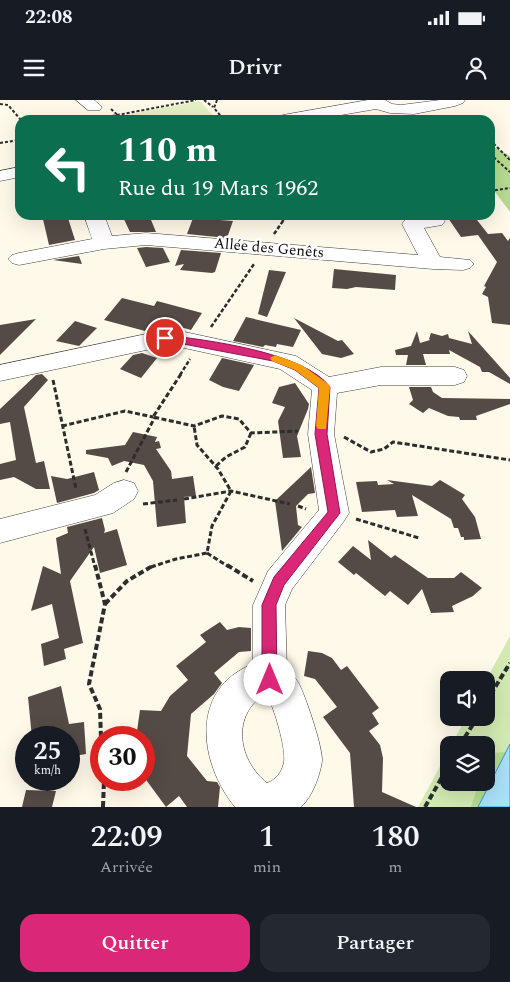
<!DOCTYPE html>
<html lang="fr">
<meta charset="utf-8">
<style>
:root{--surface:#171b24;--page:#242831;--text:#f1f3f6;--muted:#9ea1a6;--accent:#db2777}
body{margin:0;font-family:Spectral,serif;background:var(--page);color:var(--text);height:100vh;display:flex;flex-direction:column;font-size:19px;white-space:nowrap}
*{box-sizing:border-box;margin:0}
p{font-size:16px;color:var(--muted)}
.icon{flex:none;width:28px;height:28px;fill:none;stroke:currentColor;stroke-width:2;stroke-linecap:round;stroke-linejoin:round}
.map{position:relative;height:707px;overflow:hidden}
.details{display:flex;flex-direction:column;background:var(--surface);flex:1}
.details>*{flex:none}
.hud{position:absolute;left:15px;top:15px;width:480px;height:105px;border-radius:15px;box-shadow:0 5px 20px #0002;background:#0b6e4f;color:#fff;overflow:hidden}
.controls{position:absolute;left:440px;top:571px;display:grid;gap:10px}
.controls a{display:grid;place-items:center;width:55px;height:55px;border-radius:10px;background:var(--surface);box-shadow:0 5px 20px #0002;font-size:25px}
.speed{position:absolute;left:15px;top:626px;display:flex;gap:10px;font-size:25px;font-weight:700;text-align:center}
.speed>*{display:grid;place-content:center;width:65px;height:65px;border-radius:50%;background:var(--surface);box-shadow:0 5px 20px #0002;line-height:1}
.speed small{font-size:12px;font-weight:400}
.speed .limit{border:8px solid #d22;background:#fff;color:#111}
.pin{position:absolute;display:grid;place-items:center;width:42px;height:42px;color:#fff;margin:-21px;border:2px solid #fff;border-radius:50%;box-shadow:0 1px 5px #0007}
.me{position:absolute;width:55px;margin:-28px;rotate:0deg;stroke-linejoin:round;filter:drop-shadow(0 0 4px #0008)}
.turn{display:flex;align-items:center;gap:18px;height:105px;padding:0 20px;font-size:22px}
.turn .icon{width:65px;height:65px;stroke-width:2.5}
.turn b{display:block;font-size:35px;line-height:42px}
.eta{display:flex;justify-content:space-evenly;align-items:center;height:85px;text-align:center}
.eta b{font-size:30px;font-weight:600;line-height:35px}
.button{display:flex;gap:10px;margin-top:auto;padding:10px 20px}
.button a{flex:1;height:58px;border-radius:15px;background:var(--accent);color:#fff;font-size:20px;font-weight:600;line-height:58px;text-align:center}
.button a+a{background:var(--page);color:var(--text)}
.status{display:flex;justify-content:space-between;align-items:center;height:35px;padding:0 25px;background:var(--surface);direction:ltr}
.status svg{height:14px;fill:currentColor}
header{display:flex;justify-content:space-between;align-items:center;height:65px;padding:0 20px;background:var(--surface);font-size:22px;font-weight:600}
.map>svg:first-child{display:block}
.green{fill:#d2eab2}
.forest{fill:#b6db90}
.pitch{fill:#e4f1c4}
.water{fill:#abe0f9;stroke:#2f9bd2}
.building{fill:#544b47}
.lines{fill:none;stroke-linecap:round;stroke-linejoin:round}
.minor-casing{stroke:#3e3e3e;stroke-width:1}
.path-far3{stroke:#2d2d2d;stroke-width:2;stroke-dasharray:3 2;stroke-linecap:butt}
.path-far2{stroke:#2d2d2d;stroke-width:2.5;stroke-dasharray:4 2;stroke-linecap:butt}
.path-far1{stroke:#2d2d2d;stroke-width:3;stroke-dasharray:5 2.5;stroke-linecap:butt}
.path{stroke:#2d2d2d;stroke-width:4;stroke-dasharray:6 3;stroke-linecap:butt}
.minor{fill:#fff;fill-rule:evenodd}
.route{fill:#db2777;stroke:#8e194d}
.slow{fill:#f59e0b}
.labels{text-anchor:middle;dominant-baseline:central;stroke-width:5;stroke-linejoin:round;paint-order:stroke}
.far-street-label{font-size:15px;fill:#0b0b0b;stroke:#fff}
</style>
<div class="status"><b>22:08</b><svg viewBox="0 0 49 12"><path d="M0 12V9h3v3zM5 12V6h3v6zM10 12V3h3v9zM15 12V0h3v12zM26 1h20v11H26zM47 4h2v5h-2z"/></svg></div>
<header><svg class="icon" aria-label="menu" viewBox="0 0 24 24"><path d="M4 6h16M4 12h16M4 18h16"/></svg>Drivr<svg class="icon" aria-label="person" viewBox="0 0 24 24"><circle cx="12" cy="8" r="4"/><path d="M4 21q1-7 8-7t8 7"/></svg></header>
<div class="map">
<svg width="510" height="707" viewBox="0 0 510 707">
<rect width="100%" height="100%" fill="#fff9e9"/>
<!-- green -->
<path class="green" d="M510,536V707H418L449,650V682H486V645H451L466,618H486V580Z"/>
<!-- forest -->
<path class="forest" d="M490,45L510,56V112L490,85Z
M510,652V707H471L479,683L486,682V660L488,653Z"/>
<!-- pitch -->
<path class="pitch" d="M200,1L217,20H129L125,15Z"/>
<!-- water -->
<path class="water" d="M510,644V707H478Z"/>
<!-- building -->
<path class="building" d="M42,115H67L75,140L49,145Z
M122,115H149L156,132H130Z
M446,115H471L474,120H477L488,134L502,133L508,141L510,138V225L492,223L488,197L482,194L486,187L484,186L497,162L478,135L461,137Z
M193,118L233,121L227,138L187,134Z
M146,147L163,148L170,162L146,167L137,148Z
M181,150L221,153L215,172L212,173L180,170L184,164L175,166Z
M79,156L82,164L53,160Z
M334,169L396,175L395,190L356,187L347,189L332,188Z
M269,170L286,172L267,217L258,214Z
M122,198L154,206L157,201L202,213L191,230L177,226L174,229L151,223L145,231L104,220Z
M246,217L301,230L293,247L277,244L276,247L265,245L263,247L233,241Z
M294,218L338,241L342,240L354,254L341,258L322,254Z
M36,219L0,255V225Z
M75,221L97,228L79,246L56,241Z
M417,231L420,243L430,240L429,239L431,233L442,236L448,234L449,238L472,244L468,231L510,278V284L489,272H482L480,267L449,250L450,254H423L426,265H406L408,255H396L395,250L411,246Z
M142,253L157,258L141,278L120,269L133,255Z
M222,258L254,265L239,291L223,287L209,280Z
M42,274L48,280L24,307L36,363L44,361L50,389H36L14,377L0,380V364L16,360L10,322L0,324V309L36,275Z
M295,283L309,304L308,309L297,336L301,357L283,358L278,321L285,307L272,303L279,287Z
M409,287H431L433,292L442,298L510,299V304L476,316L477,320H460L459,317L448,316L429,308L423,313L409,304L413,300Z
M133,332L157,337L155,342L159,341L161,348L156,349L171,371L172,379L193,376L196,396L184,397L186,423L157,427L153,381L144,365L124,361L112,366L108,358L86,354V350L125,345Z
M311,367L315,393L308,394L296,406L298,425L302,427L282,451L275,401Z
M94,372L99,390L94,393L57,403L51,376L67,379Z
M387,380L432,386L440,380L465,395L462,399L475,417L481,439L464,440V437H461L458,428H454L451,419L412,395L418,416L397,417L395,410L362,412L356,382L377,381L378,385L394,384Z
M102,418L105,430L104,433L117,429L127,465L100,473L94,447L70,481L83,543L64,549L66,559L44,566L41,544L59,538L52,504L31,511L43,466L61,474L56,438L68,433L67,427Z
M368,440L391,458L395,455L428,478H454L461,472L482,488L473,496L452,506L454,512L431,513L422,489L408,505L390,491L385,496L356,473L354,475L338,462L353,446L371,460Z
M220,522L227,530L239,527L251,528V551L239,552L214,573L222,583L214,594L191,614L187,656L207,681L217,682L220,687L218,707H187L179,696L166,707L144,677V638H136L140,610L161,611L170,596L188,580L176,566L206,542L200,535Z
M308,551L322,553L332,558L341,570L347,566L379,608L372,613L379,624L369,631L380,645L383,658L382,692L416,707H354L350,653L323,617L337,607L315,579L304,576Z
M61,586L69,624L84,622L86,654L69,657V638H32L28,597Z
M26,690L56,691L52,707H22Z"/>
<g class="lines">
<defs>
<path id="minor" d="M76,0H94L102,7L100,10H88Z
M368,0H385L392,4L401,5L440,0H465L463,3L455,6L414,14L390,13L376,9L312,20H275L277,17L283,15Z
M20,67V77L0,81V71Z
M84,115H104L112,136L146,133L418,155L402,124L405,120L435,115L442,117L445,121L442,125L424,128L440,157L470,160L474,164L470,168L463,170L433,169L146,145L104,149L19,165L12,163L8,159L12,155L19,153L92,139Z
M165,230L180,231L296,256L329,277L381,267H455L464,270L467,276L464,282L455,285H381L337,293L334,334L349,413L344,421L292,489L285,505L287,571C292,574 295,578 298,582C305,594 323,648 322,661C320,676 312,697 301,707H235C199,663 189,589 253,564V505L268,471L319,410L308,334L312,290L280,269L180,247L165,246L0,281V265ZM262,596C266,598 269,599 271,604C276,615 286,650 284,662C282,672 276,680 267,683C239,661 231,618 262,596Z
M124,380L134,383L138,391L134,399L113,413L0,443V419L95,395L114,383Z"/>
</defs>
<!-- minor casing -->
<use href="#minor" class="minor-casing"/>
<!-- path-far3 -->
<path class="path-far3" d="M204,0L213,7
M217,0L214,8L224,20
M0,4L8,5L21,20
M111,9L123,20
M107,17L196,0
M490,40L510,60
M0,43L20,40
M490,54L510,72
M490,91L510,88
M282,122L287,115"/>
<!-- path-far2 -->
<path class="path-far2" d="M274,134L283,121
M211,227L254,164
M180,275L190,259"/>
<!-- path-far1 -->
<path class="path-far1" d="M181,274L153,317L194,326L222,316L239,319L251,333L298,331
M53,280L76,389
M62,326L125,311L153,317
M344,337L371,352L384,349L393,342L510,360
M216,366L226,357L245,347L251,333
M126,372L155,317
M184,399L231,391L290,404
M143,404L177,400
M298,406L306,409
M356,419L419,438
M85,429L95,467
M207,453L229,467
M151,467L176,459L207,453L212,426L231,391L218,369L197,345L194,326"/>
<!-- path -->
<path class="path" d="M95,465L105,504L89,584L100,609L101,638
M227,465L253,481
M105,504L127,481L154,465
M486,602L510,563
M460,645L477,618
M103,707L104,680
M425,707L449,665"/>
<!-- minor -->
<use href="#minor" class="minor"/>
</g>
<!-- route -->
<path class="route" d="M165,235C207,240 304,252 330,287L327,334L340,413L284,485L276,505L277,580L275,585L270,587L265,585L262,580V505L274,477L328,412L315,334L319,288L295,270L273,261L162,240L160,238Z"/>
<!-- slow -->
<path class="slow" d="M275,255L302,265L328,284L330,287L326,329H318L316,326L319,288L295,270L272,261L270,258Z"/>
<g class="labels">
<!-- far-street labels -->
<g class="far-street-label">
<text transform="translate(269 148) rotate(5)">Allée des Genêts</text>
</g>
</g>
</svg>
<div class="controls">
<a><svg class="icon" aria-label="sound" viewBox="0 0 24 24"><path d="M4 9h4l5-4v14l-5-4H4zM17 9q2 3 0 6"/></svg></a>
<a><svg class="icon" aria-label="layers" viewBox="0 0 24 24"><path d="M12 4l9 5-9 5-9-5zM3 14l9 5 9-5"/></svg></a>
</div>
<div class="speed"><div>25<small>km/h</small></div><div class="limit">30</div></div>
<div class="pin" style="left:165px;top:238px;background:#d93025"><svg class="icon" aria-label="arrive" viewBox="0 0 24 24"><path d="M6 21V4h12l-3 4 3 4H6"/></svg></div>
<svg class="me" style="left:270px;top:580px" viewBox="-20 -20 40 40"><circle r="19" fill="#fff"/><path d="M0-13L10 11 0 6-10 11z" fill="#db2777"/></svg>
<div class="hud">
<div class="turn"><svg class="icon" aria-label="left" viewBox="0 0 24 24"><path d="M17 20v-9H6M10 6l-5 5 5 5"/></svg><div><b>110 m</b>Rue du 19 Mars 1962</div></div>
</div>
</div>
<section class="details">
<div class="eta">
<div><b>22:09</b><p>Arrivée</p></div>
<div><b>1</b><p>min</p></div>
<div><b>180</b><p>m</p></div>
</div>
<div class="button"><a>Quitter</a><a>Partager</a></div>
</section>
